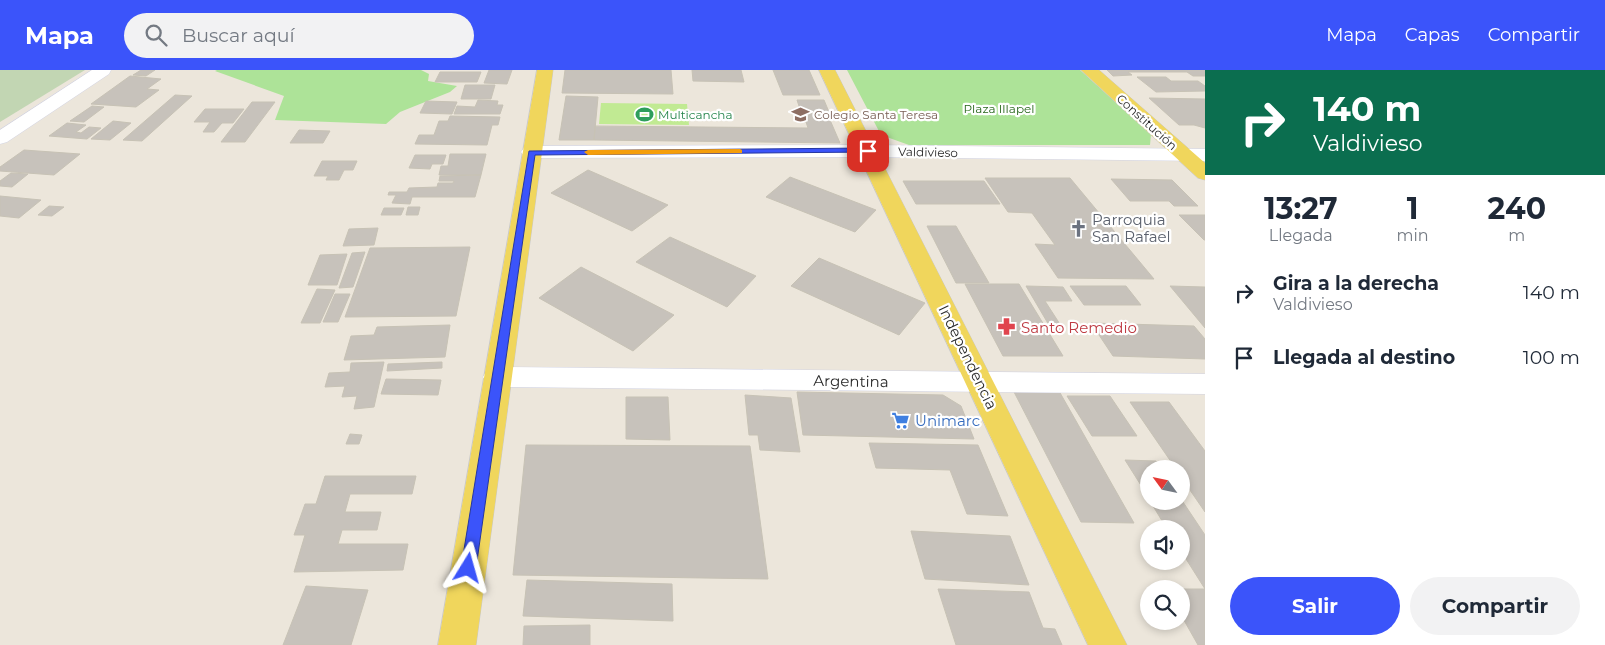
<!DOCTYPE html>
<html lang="es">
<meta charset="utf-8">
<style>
:root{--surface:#fff;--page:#f2f2f3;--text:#1f2937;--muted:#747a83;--accent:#3b54fa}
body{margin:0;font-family:Montserrat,sans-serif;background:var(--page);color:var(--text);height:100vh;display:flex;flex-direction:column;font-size:19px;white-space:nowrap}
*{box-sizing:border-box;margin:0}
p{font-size:16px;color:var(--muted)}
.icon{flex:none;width:28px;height:28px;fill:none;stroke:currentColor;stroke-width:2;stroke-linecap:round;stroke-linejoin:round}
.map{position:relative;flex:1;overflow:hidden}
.details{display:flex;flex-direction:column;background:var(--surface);width:400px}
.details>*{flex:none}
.banner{background:#0b6e4f;color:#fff;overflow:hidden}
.needle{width:32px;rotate:303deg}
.buttons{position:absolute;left:1140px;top:390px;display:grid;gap:10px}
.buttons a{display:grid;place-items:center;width:50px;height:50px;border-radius:50%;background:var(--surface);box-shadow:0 2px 8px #0003;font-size:25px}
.pin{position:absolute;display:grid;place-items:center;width:42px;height:42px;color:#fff;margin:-21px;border-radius:10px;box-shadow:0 2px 8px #0006}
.me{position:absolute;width:55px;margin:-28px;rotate:8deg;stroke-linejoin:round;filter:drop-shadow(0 0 4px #0008)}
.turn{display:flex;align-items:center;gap:18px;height:105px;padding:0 25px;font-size:22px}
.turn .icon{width:65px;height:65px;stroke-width:2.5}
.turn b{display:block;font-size:35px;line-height:42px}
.eta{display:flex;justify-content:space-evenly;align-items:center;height:85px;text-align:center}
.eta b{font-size:30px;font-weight:700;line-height:35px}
.button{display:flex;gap:10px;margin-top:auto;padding:10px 25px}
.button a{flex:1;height:58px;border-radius:30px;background:var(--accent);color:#fff;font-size:20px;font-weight:700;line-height:58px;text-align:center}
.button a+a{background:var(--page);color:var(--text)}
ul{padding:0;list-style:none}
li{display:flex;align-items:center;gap:15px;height:65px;padding:0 25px}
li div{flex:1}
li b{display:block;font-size:19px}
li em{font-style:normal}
header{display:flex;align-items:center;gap:30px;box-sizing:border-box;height:70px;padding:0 25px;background:var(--accent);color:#fff}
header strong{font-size:24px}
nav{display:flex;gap:28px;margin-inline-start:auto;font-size:18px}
.search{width:350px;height:45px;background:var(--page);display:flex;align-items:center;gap:12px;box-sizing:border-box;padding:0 18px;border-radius:28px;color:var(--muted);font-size:19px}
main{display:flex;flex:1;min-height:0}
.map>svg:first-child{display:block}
.green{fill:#ade398}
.cemetery{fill:#c2d6b3}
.pitch{fill:#c1ea93}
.building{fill:#c7c2bb;stroke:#c7c2b5}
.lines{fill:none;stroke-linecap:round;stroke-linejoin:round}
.minor-casing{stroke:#d1d3e3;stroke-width:1}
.major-casing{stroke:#c8c8c8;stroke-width:1}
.minor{fill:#fff;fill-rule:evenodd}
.major{fill:#f0d65c;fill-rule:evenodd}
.route{fill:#3b54fa;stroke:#2637a2}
.slow{fill:#f59e0b}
.labels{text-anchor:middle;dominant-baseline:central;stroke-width:4.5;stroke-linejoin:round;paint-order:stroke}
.far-park-label{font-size:12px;fill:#26661a;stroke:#fff}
.far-leisure-label{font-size:12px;fill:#27864d;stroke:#fff;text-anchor:start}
.far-education-label{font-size:12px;fill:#785e54;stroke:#fff;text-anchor:start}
.far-street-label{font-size:12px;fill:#2a2a2a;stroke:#fff}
.worship-label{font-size:15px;fill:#5b616d;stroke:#fff;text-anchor:start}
.health-label{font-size:15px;fill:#be3a42;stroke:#fff;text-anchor:start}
.street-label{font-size:15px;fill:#2a2a2a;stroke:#fff}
.shop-label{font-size:15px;fill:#366cbe;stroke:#fff;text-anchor:start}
</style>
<header>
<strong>Mapa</strong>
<div class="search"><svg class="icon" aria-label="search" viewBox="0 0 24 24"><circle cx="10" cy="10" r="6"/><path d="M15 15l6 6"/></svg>Buscar aquí</div>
<nav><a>Mapa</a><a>Capas</a><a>Compartir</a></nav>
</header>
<main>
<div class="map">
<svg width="1205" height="575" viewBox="0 0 1205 575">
<rect width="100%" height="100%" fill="#ece6db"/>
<!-- green -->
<path class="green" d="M217,0H421L429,4L428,11L457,16L450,22L400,42L386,54L275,50L284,26L215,1Z
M847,0H1080L1151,64L1150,75H909L881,65Z"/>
<!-- cemetery -->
<path class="cemetery" d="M0,0H85L0,52Z"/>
<!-- pitch -->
<path class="pitch" d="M601,33L687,34L689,55L599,54Z"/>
<!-- building -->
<path class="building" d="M141,0H155L146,6L133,5Z
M489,0H512L507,14L484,13Z
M565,0H671L673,24L562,23Z
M692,0H741L744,12L693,11Z
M773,0H809L820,25H783Z
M1107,0H1205V6H1193L1187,2H1128L1132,5L1113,6Z
M440,2H481L477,12H435Z
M130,6L161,9L147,19L159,20L136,37L91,34Z
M1137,7H1166L1171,11H1198L1205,16V21L1156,22Z
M465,15H495L491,29H461Z
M175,25L192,26L142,71L123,70Z
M566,26L598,27L594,70H559Z
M1149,28L1205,29V58L1194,55H1179Z
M478,30L498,31L497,35H503L500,44H454L457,36L475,37Z
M797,30H824L829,42H801Z
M426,31L457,32L452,44L420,43Z
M252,32H275L245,72H221Z
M92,36L104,37L84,52L70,51Z
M205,39H244L233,53H222L214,62H203L210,52H194Z
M803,43H827L840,73L594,70L595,56L808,58Z
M450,46L500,47L498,55H492L487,75L415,74L419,65H434L439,51H448Z
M113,51L131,53L110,70L91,69Z
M67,53L86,55L76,62L81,63L89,57L101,58L87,69L49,66Z
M299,60L330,61L323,73H290Z
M24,80L80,84L54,105L0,101V97Z
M450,84H486L481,105H439L441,96H448Z
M415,85H446L443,94H432L430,99L409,98Z
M322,91H357L353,100H344L339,110H326L328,106H314Z
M588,100L668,135L632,161L551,123Z
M11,103L28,104L12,117L0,116V111Z
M481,105L475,127H412L410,134L392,133L396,125H388L389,122H407L409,118L437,117L438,113H453L454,111H439L440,106Z
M790,107L876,140L855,162L766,127Z
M985,108H1070L1154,209L1058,208L1035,174L1055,175L1032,143L1008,142Z
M1111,109L1172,110L1198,136H1174L1169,131H1130Z
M903,111H984L1000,134H916Z
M0,126L41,130L19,148L0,146Z
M49,136L64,137L52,146L38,145Z
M408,137H420L418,145H406Z
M384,138H404L401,145H381Z
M1179,145H1205V170H1204Z
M927,156H956L989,213H956Z
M378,158L374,175L343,176L349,159Z
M670,167L756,206L727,237L636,192Z
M470,177L456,246L345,247L370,178Z
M365,182L353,217L339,218L352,183Z
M347,184L337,215H308L320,185Z
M819,188L925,233L899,265L791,216Z
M581,197L674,245L633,281L539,228Z
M965,214H1019L1063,286H1003Z
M1026,216L1063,217L1072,231H1045L1065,262H1053Z
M1070,216H1126L1141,235H1084Z
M1170,216L1205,217V258Z
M317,219L335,220L320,253H301Z
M335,224H350L338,252H323Z
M1091,253L1194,256L1205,269V289L1113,286Z
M450,255L445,287L344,290L351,266L374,265L377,257Z
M384,292L374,337L354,339L357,326L342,327L345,316L325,317L329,303L350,302L351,293Z
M442,292V298L387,301L388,294Z
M386,309L441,310L438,325L381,324Z
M1013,320L1059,321L1134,453L1081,452Z
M797,322L943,325L961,336L974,369L803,365Z
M745,325L791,328L800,382L760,380L758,365H749Z
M1067,326H1110L1137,366H1092Z
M626,327H668L670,370L626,369Z
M1130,332H1169L1205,381V442L1181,407V399H1176Z
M350,364L362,365L359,374H346Z
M869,373L978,375L1008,446L967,444L950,400L876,398Z
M526,375L750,376L768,509L513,505Z
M1125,390L1156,391L1162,399H1149V428Z
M325,406H416L412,424H350L345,442H381L377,460H342L338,474H408L403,500L294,502L305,465H294L305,434H316Z
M1181,429L1205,465V519L1181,481V459H1167L1150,431H1181Z
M911,461L1010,466L1029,515L925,509Z
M527,510L672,514L673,551L523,546Z
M306,516L368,520L351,575H283Z
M938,519L1029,522L1043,558L1055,559L1062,575H956Z
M1181,519H1205V575H1198L1181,545Z
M590,555V575H523L524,556Z"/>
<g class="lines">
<defs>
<path id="minor" d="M92,0H111L109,4L7,72L0,74V60Z
M868,75L1205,79V91L868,87L531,88L524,86L521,82L524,78L531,76Z
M497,297L1205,304V324L497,317L487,314L483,307L487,300Z"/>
<path id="major" d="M537,0H553L476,575H438Z
M819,0H835L1127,575H1088Z
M1081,0H1099L1205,93V110L1198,108Z"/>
</defs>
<!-- minor casing -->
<use href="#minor" class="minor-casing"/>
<!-- major casing -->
<use href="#major" class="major-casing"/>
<!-- minor -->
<use href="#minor" class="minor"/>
<!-- major -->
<use href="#major" class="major"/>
</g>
<!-- route -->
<path class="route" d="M868,78L872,81L871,82L535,85L476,498L474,503L468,505L463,503L461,498L529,81Z"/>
<!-- slow -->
<path class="slow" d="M740,79L742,80V83L588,85L584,82L588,80Z"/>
<!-- icons -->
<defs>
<symbol id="stadium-bare" viewBox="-9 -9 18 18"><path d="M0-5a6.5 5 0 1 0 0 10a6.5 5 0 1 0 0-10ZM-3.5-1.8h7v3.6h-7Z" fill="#2e9e5b" stroke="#fff" stroke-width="2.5" paint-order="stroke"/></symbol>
<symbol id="school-bare" viewBox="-9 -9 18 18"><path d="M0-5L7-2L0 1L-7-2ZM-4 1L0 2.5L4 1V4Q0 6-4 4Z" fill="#8d6e63" stroke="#fff" stroke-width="2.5" paint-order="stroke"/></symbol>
<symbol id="church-bare" viewBox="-9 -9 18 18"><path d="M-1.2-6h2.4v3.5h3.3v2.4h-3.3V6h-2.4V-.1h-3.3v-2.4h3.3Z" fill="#6b7280" stroke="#fff" stroke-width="2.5" paint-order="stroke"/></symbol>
<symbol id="pharmacy-bare" viewBox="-9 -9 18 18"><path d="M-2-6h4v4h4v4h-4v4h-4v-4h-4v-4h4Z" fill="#e0444e" stroke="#fff" stroke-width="2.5" paint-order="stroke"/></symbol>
<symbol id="supermarket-bare" viewBox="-9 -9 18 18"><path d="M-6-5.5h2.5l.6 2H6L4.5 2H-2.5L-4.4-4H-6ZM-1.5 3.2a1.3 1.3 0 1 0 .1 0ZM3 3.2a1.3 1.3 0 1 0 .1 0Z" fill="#3f7fe0" stroke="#fff" stroke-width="2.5" paint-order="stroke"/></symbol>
</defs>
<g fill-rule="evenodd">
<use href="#stadium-bare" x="632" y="32" width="25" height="25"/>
<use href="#school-bare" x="788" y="32" width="25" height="25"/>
<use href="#church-bare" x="1066" y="146" width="25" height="25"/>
<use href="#pharmacy-bare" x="994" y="244" width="25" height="25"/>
<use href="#supermarket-bare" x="888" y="338" width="25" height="25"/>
</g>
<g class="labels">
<!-- far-park labels -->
<g class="far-park-label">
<text x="999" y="38">Plaza Illapel</text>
</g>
<!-- far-leisure labels -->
<g class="far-leisure-label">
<text x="658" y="44">Multicancha</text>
</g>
<!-- far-education labels -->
<g class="far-education-label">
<text x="814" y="44">Colegio Santa Teresa</text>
</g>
<!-- far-street labels -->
<g class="far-street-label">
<text transform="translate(1147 52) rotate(42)">Constitución</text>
<text transform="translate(928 82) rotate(1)">Valdivieso</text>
</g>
<!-- worship labels -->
<g class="worship-label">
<text x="1092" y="149">Parroquia<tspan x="1092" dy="17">San Rafael</tspan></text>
</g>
<!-- health labels -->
<g class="health-label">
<text x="1021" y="257">Santo Remedio</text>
</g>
<!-- street labels -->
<g class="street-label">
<text transform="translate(968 287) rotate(64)">Independencia</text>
<text transform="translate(851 311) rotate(1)">Argentina</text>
</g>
<!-- shop labels -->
<g class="shop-label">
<text x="915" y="350">Unimarc</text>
</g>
</g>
</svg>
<div class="buttons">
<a><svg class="needle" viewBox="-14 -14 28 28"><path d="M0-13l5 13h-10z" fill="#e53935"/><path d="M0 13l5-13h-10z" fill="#747a83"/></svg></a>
<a><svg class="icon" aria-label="sound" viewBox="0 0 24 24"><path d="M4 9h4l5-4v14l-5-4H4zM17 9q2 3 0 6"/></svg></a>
<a><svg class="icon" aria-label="search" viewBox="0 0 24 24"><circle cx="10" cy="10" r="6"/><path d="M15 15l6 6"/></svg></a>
</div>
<div class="pin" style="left:868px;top:81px;background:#d93025"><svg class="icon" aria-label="arrive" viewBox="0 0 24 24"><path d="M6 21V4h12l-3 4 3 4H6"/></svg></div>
<svg class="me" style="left:468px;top:498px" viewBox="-20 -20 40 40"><path d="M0-17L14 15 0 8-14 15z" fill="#3b54fa" stroke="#fff" stroke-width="4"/></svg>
</div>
<section class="details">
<div class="banner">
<div class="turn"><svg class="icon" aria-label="right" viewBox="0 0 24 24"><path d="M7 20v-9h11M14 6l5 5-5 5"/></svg><div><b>140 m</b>Valdivieso</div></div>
</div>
<div class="eta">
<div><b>13:27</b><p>Llegada</p></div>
<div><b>1</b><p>min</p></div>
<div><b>240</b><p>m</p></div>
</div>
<ul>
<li><svg class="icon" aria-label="right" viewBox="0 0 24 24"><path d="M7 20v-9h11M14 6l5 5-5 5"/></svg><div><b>Gira a la derecha</b><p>Valdivieso</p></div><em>140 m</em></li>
<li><svg class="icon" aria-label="arrive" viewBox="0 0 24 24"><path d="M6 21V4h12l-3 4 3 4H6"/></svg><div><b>Llegada al destino</b></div><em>100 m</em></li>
</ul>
<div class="button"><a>Salir</a><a>Compartir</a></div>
</section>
</main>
